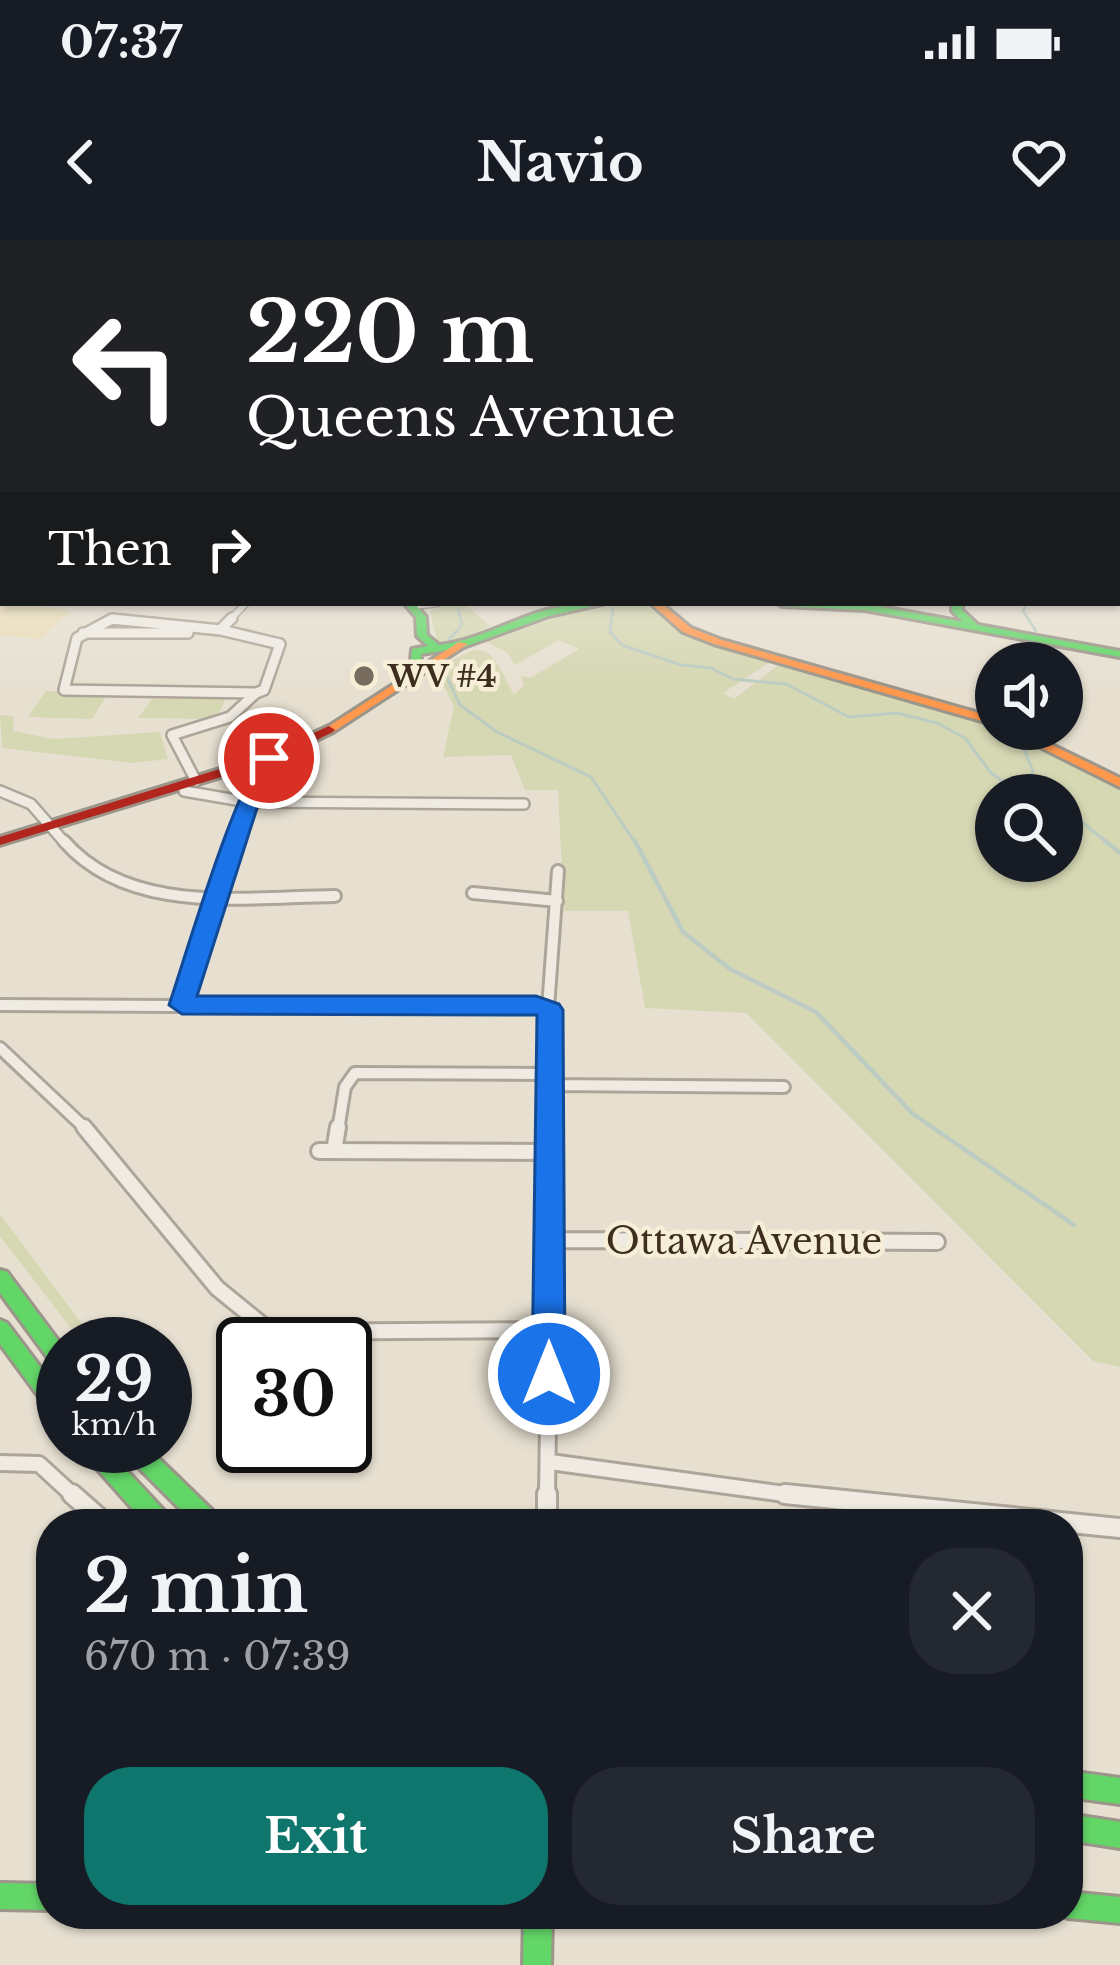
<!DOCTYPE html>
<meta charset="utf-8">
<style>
:root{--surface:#171b24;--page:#242831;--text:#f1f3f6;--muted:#9ea1a6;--accent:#0f766e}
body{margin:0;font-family:"Libre Baskerville",serif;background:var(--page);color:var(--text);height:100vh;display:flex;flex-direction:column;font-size:45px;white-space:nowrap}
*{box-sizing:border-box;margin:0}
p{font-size:39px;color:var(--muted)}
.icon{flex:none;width:66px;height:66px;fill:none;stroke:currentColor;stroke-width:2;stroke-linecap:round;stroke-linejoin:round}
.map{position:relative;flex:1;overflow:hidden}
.side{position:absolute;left:36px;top:1269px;width:1047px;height:420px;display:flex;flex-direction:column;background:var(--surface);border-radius:48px;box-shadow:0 3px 9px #0004}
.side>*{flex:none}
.hud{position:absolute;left:0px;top:0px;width:1122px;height:366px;box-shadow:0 3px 9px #0004;background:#202124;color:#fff;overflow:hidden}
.tools{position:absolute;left:975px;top:402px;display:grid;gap:24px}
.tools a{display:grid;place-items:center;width:108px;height:108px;border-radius:50%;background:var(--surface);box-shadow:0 3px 9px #0004;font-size:60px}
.speed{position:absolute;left:36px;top:1077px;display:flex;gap:24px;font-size:60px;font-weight:700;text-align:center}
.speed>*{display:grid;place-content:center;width:156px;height:156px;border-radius:50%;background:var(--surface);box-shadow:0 3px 9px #0004;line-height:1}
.speed small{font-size:30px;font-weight:400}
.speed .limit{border:6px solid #111;border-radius:18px;background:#fff;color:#111}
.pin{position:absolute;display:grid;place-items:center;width:102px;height:102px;color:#fff;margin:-51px;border:6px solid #fff;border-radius:50%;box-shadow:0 3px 12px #0007}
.me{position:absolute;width:132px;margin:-66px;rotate:0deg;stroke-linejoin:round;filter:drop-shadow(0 0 9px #0008)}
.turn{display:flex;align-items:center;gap:42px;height:252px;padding:0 48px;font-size:54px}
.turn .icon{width:156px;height:156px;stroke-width:2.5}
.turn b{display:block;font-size:84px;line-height:102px}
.then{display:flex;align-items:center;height:114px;padding:0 48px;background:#0003;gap:24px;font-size:45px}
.round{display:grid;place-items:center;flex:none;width:126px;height:126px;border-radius:48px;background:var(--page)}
.head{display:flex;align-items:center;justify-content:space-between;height:204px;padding:0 48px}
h1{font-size:72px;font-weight:700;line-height:90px}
.button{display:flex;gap:24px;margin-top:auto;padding:24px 48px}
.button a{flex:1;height:138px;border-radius:48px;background:var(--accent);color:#fff;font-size:48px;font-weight:700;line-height:138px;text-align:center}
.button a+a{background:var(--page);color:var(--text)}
.status{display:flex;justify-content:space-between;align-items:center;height:84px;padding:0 60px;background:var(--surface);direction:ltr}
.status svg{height:33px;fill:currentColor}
header{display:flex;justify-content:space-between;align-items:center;height:156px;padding:0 48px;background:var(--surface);font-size:54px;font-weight:700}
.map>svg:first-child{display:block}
.green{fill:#d6d7b3;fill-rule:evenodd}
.sand{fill:#eadcb9}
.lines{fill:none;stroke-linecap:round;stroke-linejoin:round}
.stream-far1{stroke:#bcccc2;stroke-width:3}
.stream{stroke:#bcccc2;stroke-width:4.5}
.street-far4-casing{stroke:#ada599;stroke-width:9}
.street-far3-casing{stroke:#ada599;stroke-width:14}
.street-far2-casing{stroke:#ada599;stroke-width:16}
.street-far1-casing{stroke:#ada599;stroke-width:20}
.street-casing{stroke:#ada599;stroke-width:24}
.fast-casing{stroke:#9c958a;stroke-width:6}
.slow-casing{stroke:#9c958a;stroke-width:6}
.jam-casing{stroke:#9c958a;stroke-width:6}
.street-far4{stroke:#efebe3;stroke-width:6}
.street-far3{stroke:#efebe3;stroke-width:9}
.street-far2{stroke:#efebe3;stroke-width:10}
.street-far1{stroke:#efebe3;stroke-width:14}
.street{stroke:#efebe3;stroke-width:18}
.fast{fill:#63d668;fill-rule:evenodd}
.slow{fill:#ff974d;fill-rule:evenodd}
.jam{fill:#b3261e;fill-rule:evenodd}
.route{fill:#1a73e8;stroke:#114b97;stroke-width:3}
.poi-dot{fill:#786c5e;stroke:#f7eed8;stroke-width:4.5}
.labels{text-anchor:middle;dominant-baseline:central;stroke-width:9;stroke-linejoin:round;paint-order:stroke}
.far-poi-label{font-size:30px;font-weight:bold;fill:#3d2e20;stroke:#f7eed8;text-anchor:start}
.street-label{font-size:36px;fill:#3d2e20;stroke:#f7eed8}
</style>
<div class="status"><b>07:37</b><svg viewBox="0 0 49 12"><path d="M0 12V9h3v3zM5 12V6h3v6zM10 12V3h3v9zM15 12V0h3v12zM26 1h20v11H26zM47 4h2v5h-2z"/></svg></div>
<header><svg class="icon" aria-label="back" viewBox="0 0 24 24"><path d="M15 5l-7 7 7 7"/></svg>Navio<svg class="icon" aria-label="heart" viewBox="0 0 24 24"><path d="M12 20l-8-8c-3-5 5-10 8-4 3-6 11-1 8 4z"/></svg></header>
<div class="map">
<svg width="1120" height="1725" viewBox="0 0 1120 1725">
<rect width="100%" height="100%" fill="#e7e0d1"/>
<!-- green -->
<path class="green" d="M454,363H464L490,386L448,406L438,405L430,371Z
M643,364C685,394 723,407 773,420L723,453L734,459L782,422L1007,489L1120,550V1127L1093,1121L746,773L645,768L628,671H564L558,550H525L511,515L443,517L454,466L436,430C488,399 487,402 514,455L524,445L521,436L530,438L579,409L559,400L515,425L508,413L486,402L580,369ZM996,555H1062V621H996Z
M46,451L108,453L92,479L28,477Z
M152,459H225L217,479L138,478Z
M0,475L14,476L13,491L54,499L160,492L168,519L133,523L2,508Z
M0,974L97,1104H83L0,996Z"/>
<!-- sand -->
<path class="sand" d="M5,364L62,369L70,372L40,399L0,395V370Z"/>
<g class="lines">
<!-- stream-far1 -->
<path class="stream-far1" d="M1027,363L1023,371L1036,391
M613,368L610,392L622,405L681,425L711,428L733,439L786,444L849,477L897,473L937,483L965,498L991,533L1023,555
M446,403L462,385L458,369
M1043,411L1058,423
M443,429L460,465L497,492L591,537L636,604
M1062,429V444
M1024,554L1033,531L1024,509L1029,503
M1062,566L1109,604"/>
<!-- stream -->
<path class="stream" d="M635,601L683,692L730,729L816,772L913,874L1074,985
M1105,601L1120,613"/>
<defs>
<path id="street-far4" d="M414,366L438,363
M107,381H130
M229,381L246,363"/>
<path id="street-far3" d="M112,379L221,390L280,404L264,450L256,453L64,450L77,398Z
M220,390L232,378
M83,393H188
M196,541L172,495L230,477L256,453
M0,551L31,564L66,604
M184,551L248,562L524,564
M234,604L269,518"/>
<path id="street-far2" d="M64,601C129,676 246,657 335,656
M473,653L557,661
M0,765L548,768
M182,765L235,601
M0,808L87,890
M552,845L784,847
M338,890L345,847L355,833L552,834
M552,890L553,779L548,768L558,631"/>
<path id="street-far1" d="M84,887L217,1048L271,1092L548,1090
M319,911L550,912
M334,911L338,887
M551,1000L937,1002
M550,1222L807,1257
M0,1223L39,1224L75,1257
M547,1257L552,887"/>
<path id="street" d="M72,1254L106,1284
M785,1254L1120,1288
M547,1284V1254"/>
<path id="fast" d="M3,282V288L0,289V283Z
M0,315H3V321H0Z
M1119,327H1120V333H1119Z
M404,363H414L426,377L427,395L439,405C474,401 506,383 539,372C561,365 584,363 606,363L549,376L461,408L421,414V422L404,439L399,436L411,422L412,409L428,406L417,396L416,377Z
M777,363L865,364L963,382L952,371V363H962V370L978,385L1120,411V417L865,370L782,366Z
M0,1030L7,1032L63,1107V1132L56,1129L0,1053Z
M0,1080L7,1083L63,1157V1182L56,1180L0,1104Z
M80,1206H104L169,1276L172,1284H146L83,1213Z
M121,1206H146L218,1276L221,1284H195L124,1213Z
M1068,1531L1120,1538V1564L1068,1557Z
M1068,1574L1120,1582V1608L1068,1600Z
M0,1643L51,1644V1670L0,1669Z
M1068,1652L1120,1657V1683L1068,1678L1058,1675L1068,1674Z
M524,1674H552L551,1725H523Z"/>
<path id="slow" d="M650,363H661L691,388L722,400L996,478V485L714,404L683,392Z
M459,402L468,404L333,492L323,490Z
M1004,489H1019L1120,538V547Z"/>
<path id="jam" d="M329,486L335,490L333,492L273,521L0,605V597L265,515Z"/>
</defs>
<!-- street-far4 casing -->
<use href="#street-far4" class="street-far4-casing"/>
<!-- street-far3 casing -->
<use href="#street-far3" class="street-far3-casing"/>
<!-- street-far2 casing -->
<use href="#street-far2" class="street-far2-casing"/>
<!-- street-far1 casing -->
<use href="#street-far1" class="street-far1-casing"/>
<!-- street casing -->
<use href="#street" class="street-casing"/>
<!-- fast casing -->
<use href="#fast" class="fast-casing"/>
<!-- slow casing -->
<use href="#slow" class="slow-casing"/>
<!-- jam casing -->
<use href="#jam" class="jam-casing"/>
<!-- street-far4 -->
<use href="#street-far4" class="street-far4"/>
<!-- street-far3 -->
<use href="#street-far3" class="street-far3"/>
<!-- street-far2 -->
<use href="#street-far2" class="street-far2"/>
<!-- street-far1 -->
<use href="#street-far1" class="street-far1"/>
<!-- street -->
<use href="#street" class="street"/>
<!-- fast -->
<use href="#fast" class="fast"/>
<!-- slow -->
<use href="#slow" class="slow"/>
<!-- jam -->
<use href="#jam" class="jam"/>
</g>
<!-- sky -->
<linearGradient id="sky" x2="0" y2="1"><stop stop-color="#96bed9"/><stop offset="0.46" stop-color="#f4f1ea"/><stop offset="1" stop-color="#f4f1ea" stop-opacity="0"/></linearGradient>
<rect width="1120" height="447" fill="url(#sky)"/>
<!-- route -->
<path class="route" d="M269,512L279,518L259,562L197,756H536L559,764L563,770L565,1134L560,1145L549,1149L537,1145L532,1134L537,775L182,774L169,765C183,725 241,524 269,512Z"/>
<!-- markers -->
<circle class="poi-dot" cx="364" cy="436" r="12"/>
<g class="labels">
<!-- far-poi labels -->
<g class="far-poi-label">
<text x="388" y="436">WV #4</text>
</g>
<!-- street labels -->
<g class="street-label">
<text x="744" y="1001">Ottawa Avenue</text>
</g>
</g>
</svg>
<div class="tools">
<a><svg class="icon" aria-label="sound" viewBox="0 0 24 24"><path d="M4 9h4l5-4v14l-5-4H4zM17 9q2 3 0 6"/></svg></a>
<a><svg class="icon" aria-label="search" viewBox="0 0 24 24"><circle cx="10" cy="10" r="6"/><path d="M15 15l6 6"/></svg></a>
</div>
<div class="speed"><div>29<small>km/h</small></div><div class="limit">30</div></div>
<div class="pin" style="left:269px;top:518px;background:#d93025"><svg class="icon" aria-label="arrive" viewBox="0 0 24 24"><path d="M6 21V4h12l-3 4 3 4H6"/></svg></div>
<svg class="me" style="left:549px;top:1134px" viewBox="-20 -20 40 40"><circle r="17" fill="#1a73e8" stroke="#fff" stroke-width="3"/><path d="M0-11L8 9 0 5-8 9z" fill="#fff"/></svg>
<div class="hud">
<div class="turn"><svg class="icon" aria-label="left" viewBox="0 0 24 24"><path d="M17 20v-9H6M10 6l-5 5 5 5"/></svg><div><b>220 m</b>Queens Avenue</div></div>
<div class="then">Then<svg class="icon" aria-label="right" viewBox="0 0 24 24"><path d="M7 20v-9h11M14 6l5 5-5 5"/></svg></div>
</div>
<section class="side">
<div class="head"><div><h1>2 min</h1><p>670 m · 07:39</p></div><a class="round"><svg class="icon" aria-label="close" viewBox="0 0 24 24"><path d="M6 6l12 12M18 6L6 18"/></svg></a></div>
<div class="button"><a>Exit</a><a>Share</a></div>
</section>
</div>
